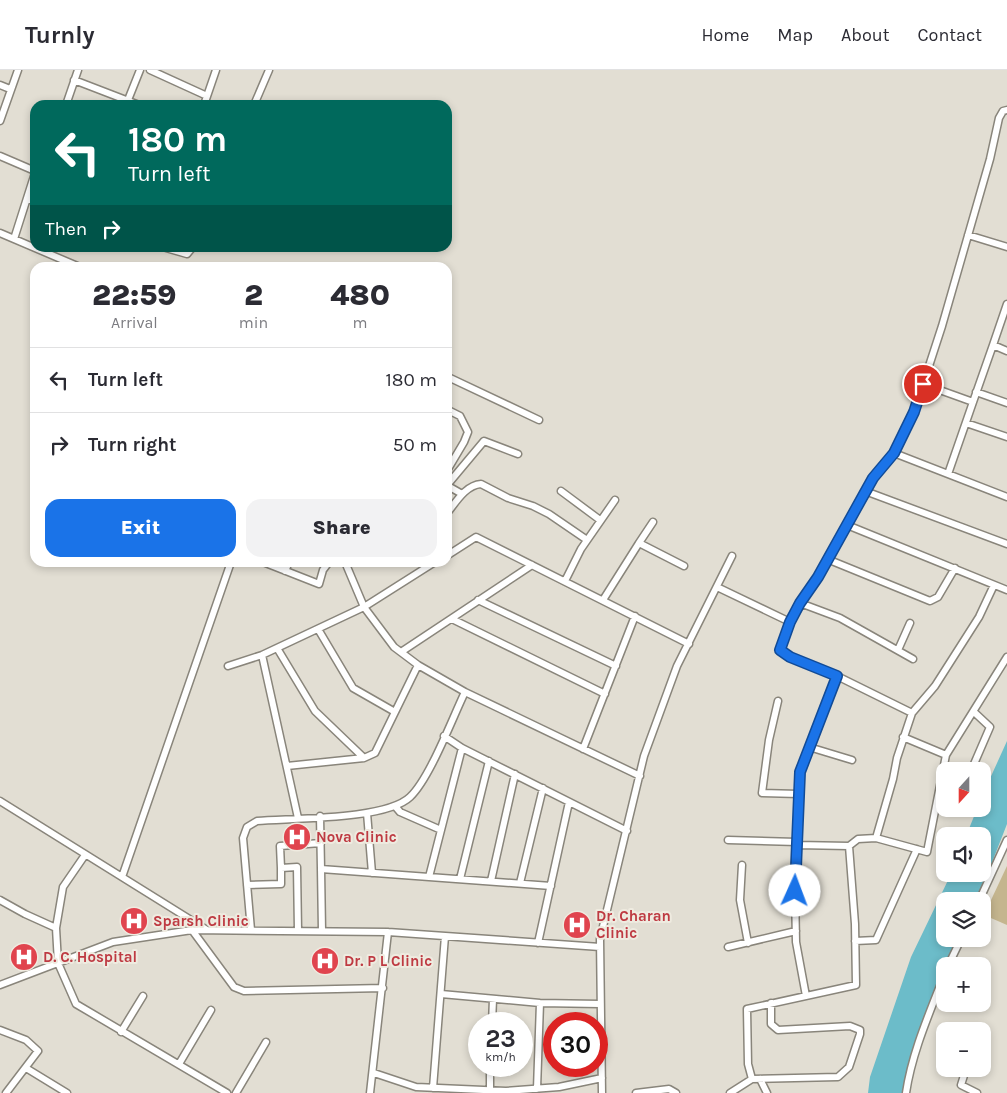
<!DOCTYPE html>
<meta charset="utf-8">
<style>
:root{--surface:#fff;--page:#f2f2f3;--text:#2b2b33;--muted:#7c7c81;--line:#e1e1e2;--accent:#1a73e8}
body{margin:0;font-family:Karla,sans-serif;background:var(--page);color:var(--text);height:100vh;display:flex;flex-direction:column;font-size:19px;white-space:nowrap}
*{box-sizing:border-box;margin:0}
p{font-size:16px;color:var(--muted)}
.icon{flex:none;width:28px;height:28px;fill:none;stroke:currentColor;stroke-width:2;stroke-linecap:round;stroke-linejoin:round}
.map{position:relative;flex:1;overflow:hidden}
.sheet{position:absolute;left:30px;top:192px;width:422px;height:305px;display:flex;flex-direction:column;background:var(--surface);border-radius:15px;box-shadow:0 2px 8px #0003}
.sheet>*{flex:none}
.guide{position:absolute;left:30px;top:30px;width:422px;height:152px;border-radius:15px;box-shadow:0 2px 8px #0003;background:#00695c;color:#fff;overflow:hidden}
.needle{width:32px;rotate:201deg}
.buttons{position:absolute;left:936px;top:692px;display:grid;gap:10px}
.buttons a{display:grid;place-items:center;width:55px;height:55px;border-radius:10px;background:var(--surface);box-shadow:0 2px 8px #0003;font-size:25px}
.speed{position:absolute;left:468px;top:942px;display:flex;gap:10px;font-size:25px;font-weight:700;text-align:center}
.speed>*{display:grid;place-content:center;width:65px;height:65px;border-radius:50%;background:var(--surface);box-shadow:0 2px 8px #0003;line-height:1}
.speed small{font-size:12px;font-weight:400}
.speed .limit{border:8px solid #d22;background:#fff;color:#111}
.pin{position:absolute;display:grid;place-items:center;width:42px;height:42px;color:#fff;margin:-21px;border:2px solid #fff;border-radius:50%;box-shadow:0 1px 5px #0007}
.me{position:absolute;width:55px;margin:-28px;rotate:2deg;stroke-linejoin:round;filter:drop-shadow(0 0 4px #0008)}
.turn{display:flex;align-items:center;gap:18px;height:105px;padding:0 15px;font-size:22px}
.turn .icon{width:65px;height:65px;stroke-width:2.5}
.turn b{display:block;font-size:35px;line-height:42px}
.then{display:flex;align-items:center;height:48px;padding:0 15px;background:#0003;gap:10px;font-size:19px}
.eta{display:flex;justify-content:space-evenly;align-items:center;height:85px;text-align:center}
.eta b{font-size:30px;font-weight:800;line-height:35px}
.cta{display:flex;gap:10px;margin-top:auto;padding:10px 15px}
.cta a{flex:1;height:58px;border-radius:15px;background:var(--accent);color:#fff;font-size:20px;font-weight:800;line-height:58px;text-align:center}
.cta a+a{background:var(--page);color:var(--text)}
ul{padding:0;list-style:none}
li{display:flex;align-items:center;gap:15px;height:65px;padding:0 15px;border-top:1px solid var(--line)}
li div{flex:1}
li b{display:block;font-size:19px}
li em{font-style:normal}
header{display:flex;align-items:center;gap:30px;box-sizing:border-box;height:70px;padding:0 25px;background:var(--surface);border-bottom:1px solid var(--line)}
header strong{font-size:24px}
nav{display:flex;gap:28px;margin-inline-start:auto;font-size:18px}
.map>svg:first-child{display:block}
.green{fill:#c4b58e}
.water{fill:#6cbcc9}
.lines{fill:none;stroke-linecap:round;stroke-linejoin:round}
.minor-casing{stroke:#89857b;stroke-width:9}
.minor{stroke:#fff;stroke-width:6}
.route-casing{stroke:#114b97;stroke-width:12}
.route{stroke:#1a73e8;stroke-width:9}
.labels{text-anchor:middle;dominant-baseline:central;stroke-width:4;stroke-linejoin:round;paint-order:stroke}
.health-label{font-size:15px;font-weight:bold;fill:#be3a42;stroke:#efebe0;text-anchor:start}
</style>
<header>
<strong>Turnly</strong>
<nav><a>Home</a><a>Map</a><a>About</a><a>Contact</a></nav>
</header>
<div class="map">
<svg width="1007" height="1023" viewBox="0 0 1007 1023">
<rect width="100%" height="100%" fill="#e2ded3"/>
<!-- green -->
<path class="green" d="M1007,796V855L984,845Z"/>
<!-- water -->
<path class="water" d="M1007,671V754L977,831H945V869H960L945,896L903,1023H868L870,1007L911,887L951,804H982V766H966L977,739H982L983,724Z"/>
<g class="lines">
<defs>
<path id="minor" d="M150,0L207,26
M74,10L139,35
M0,15L10,19
M128,30L140,0
M66,35L78,0
M204,35L216,0
M254,35L269,0
M0,51L18,0
M0,86L35,101
M27,129L35,131
M0,163L82,198
M968,165L1007,177
M14,169L35,103
M166,178L187,184L192,178
M993,275L1007,234
M448,307L539,350
M923,314L973,332L993,275L1007,281
M976,322L1007,333
M448,340L460,346L468,362L464,372L448,399
M966,353L1007,367
M894,383L914,342L942,256L990,89L999,48L1003,41L1007,40
M948,404L973,332
M448,414L484,371L518,384
M448,416L462,424
M561,421L600,450
M865,421L1007,474
M448,442C456,432 466,415 481,414L508,428L533,436L549,444L587,470
M847,455L873,408L894,383L1007,427
M639,473L653,452
M448,485L476,467L689,574
M827,489L930,531L938,527L955,498
M263,492L319,514L323,500L329,492
M345,492L364,537L394,577L418,595L465,622L640,706
M285,501L289,492
M565,511L581,479L615,430
M717,517L790,552
M478,530L616,596
M603,530L639,473L684,496
M800,533L840,548L913,589
M452,549L605,624
M318,559L353,618L395,642
M277,578L315,641L364,688
M898,580L910,553
M401,582L532,495
M262,585L298,748
M228,596L262,585L364,537L435,492
M778,631L769,670L762,723L799,724
M912,643L837,606L790,587L780,580C788,552 802,532 817,508C828,491 836,472 847,455L1007,520
M444,666L462,678L627,761
M903,667L946,685
M809,677L852,690
M583,679L635,546
M287,696L364,688L375,683L418,595
M971,701L990,657L974,642
M0,731L207,860
M395,736L400,742L441,760
M367,743L372,803
M320,746L321,799
M876,768L927,782L946,685L1007,587
M728,770L797,772
M797,775L849,776L858,769L876,768L893,709L897,688L912,643L935,616L979,547L994,515
M85,785L63,817L56,858L58,893L76,934L227,1023
M742,795L740,830L748,873
M281,798L280,776L321,773
M122,807L231,492
M429,807L462,678
M460,809L489,691
M491,811L515,704
M520,813L543,718
M247,815L281,814V798L297,797L298,861
M0,830L25,844L56,858
M979,831L1007,770
M192,860L234,917L244,921L383,918
M251,860L243,768L247,757L257,751C292,748 386,750 410,727C430,708 452,649 465,622
M322,861L321,799L551,816
M855,871L876,870L917,779
M538,873L569,732
M728,877L796,861
M948,896L961,869
M0,915L113,872L192,860L388,862L600,877
M441,924L540,933L600,934
M806,926L796,872L795,821L800,702L837,606
M492,954L493,929
M0,960L26,970L38,981L6,1023
M121,962L143,926
M179,994L211,940
M26,998L67,1023
M966,999L961,1015L977,1023
M374,1003L416,1017L506,1021L559,1017L602,1008
M752,1009L838,1007L849,997L860,964V960L850,956L778,960L771,954V933
M760,1009L767,1023
M433,1018L445,866
M537,1019L540,933
M490,1021V996
M236,1023L266,972
M370,1023L388,862
M602,1023L600,869L644,686L677,596L732,486
M636,1023L669,1019L676,1023
M730,1023L752,1009L748,994L747,939L856,915L855,854L849,776
M906,1023C912,982 930,942 945,903"/>
</defs>
<!-- minor casing -->
<use href="#minor" class="minor-casing"/>
<!-- minor -->
<use href="#minor" class="minor"/>
</g>
<g class="lines">
<defs>
<path id="route" d="M795,821L800,702L837,606L790,587L780,580L790,552L800,533L818,507L873,408L894,383L914,342L923,314"/>
</defs>
<!-- route casing -->
<use href="#route" class="route-casing"/>
<!-- route -->
<use href="#route" class="route"/>
</g>
<!-- icons -->
<defs>
<symbol id="hospital-disc" viewBox="-11 -11 22 22"><circle r="9.5" fill="#e0444e" stroke="#efebe0"/><path d="M-5-5h3v3.5h4V-5h3V5h-3V1.5h-4V5h-3Z" fill="#fff"/></symbol>
</defs>
<g fill-rule="evenodd">
<use href="#hospital-disc" x="281" y="751" width="32" height="32"/>
<use href="#hospital-disc" x="118" y="835" width="32" height="32"/>
<use href="#hospital-disc" x="561" y="839" width="32" height="32"/>
<use href="#hospital-disc" x="8" y="871" width="32" height="32"/>
<use href="#hospital-disc" x="309" y="875" width="32" height="32"/>
</g>
<g class="labels">
<!-- health labels -->
<g class="health-label">
<text x="316" y="767">Nova Clinic</text>
<text x="596" y="846">Dr. Charan<tspan x="596" dy="17">Clinic</tspan></text>
<text x="153" y="851">Sparsh Clinic</text>
<text x="43" y="887">D. C. Hospital</text>
<text x="344" y="891">Dr. P L Clinic</text>
</g>
</g>
</svg>
<div class="buttons">
<a><svg class="needle" viewBox="-14 -14 28 28"><path d="M0-13l5 13h-10z" fill="#e53935"/><path d="M0 13l5-13h-10z" fill="#7c7c81"/></svg></a>
<a><svg class="icon" aria-label="sound" viewBox="0 0 24 24"><path d="M4 9h4l5-4v14l-5-4H4zM17 9q2 3 0 6"/></svg></a>
<a><svg class="icon" aria-label="layers" viewBox="0 0 24 24"><path d="M12 4l9 5-9 5-9-5zM3 14l9 5 9-5"/></svg></a>
<a>+</a>
<a>−</a>
</div>
<div class="speed"><div>23<small>km/h</small></div><div class="limit">30</div></div>
<div class="pin" style="left:923px;top:314px;background:#d93025"><svg class="icon" aria-label="arrive" viewBox="0 0 24 24"><path d="M6 21V4h12l-3 4 3 4H6"/></svg></div>
<svg class="me" style="left:795px;top:821px" viewBox="-20 -20 40 40"><circle r="19" fill="#fff"/><path d="M0-13L10 11 0 6-10 11z" fill="#1a73e8"/></svg>
<div class="guide">
<div class="turn"><svg class="icon" aria-label="left" viewBox="0 0 24 24"><path d="M17 20v-9H6M10 6l-5 5 5 5"/></svg><div><b>180 m</b>Turn left</div></div>
<div class="then">Then<svg class="icon" aria-label="right" viewBox="0 0 24 24"><path d="M7 20v-9h11M14 6l5 5-5 5"/></svg></div>
</div>
<section class="sheet">
<div class="eta">
<div><b>22:59</b><p>Arrival</p></div>
<div><b>2</b><p>min</p></div>
<div><b>480</b><p>m</p></div>
</div>
<ul>
<li><svg class="icon" aria-label="left" viewBox="0 0 24 24"><path d="M17 20v-9H6M10 6l-5 5 5 5"/></svg><div><b>Turn left</b></div><em>180 m</em></li>
<li><svg class="icon" aria-label="right" viewBox="0 0 24 24"><path d="M7 20v-9h11M14 6l5 5-5 5"/></svg><div><b>Turn right</b></div><em>50 m</em></li>
</ul>
<div class="cta"><a>Exit</a><a>Share</a></div>
</section>
</div>
